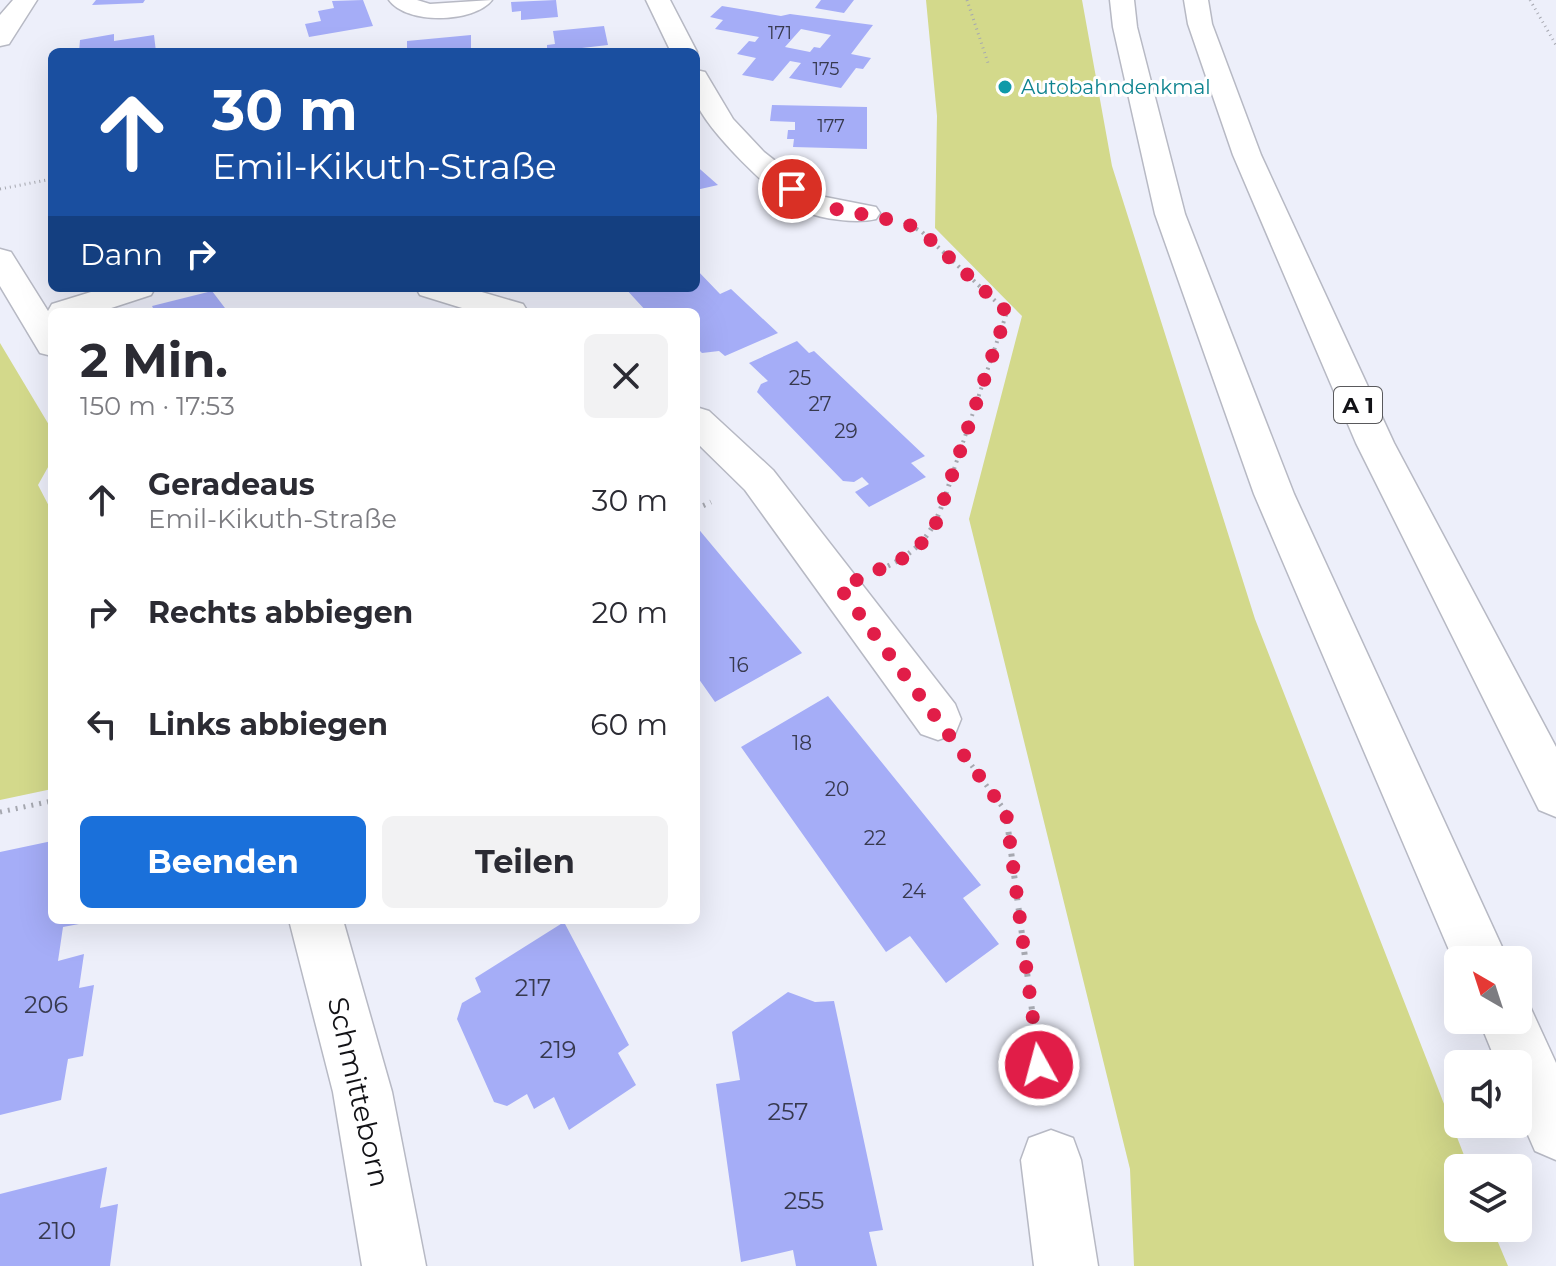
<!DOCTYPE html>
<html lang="de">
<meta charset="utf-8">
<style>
:root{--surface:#fff;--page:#f2f2f3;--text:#2b2b33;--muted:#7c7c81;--accent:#1a70da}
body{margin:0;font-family:Montserrat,sans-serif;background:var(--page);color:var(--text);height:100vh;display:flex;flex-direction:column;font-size:30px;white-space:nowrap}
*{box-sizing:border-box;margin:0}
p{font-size:26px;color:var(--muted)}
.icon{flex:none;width:44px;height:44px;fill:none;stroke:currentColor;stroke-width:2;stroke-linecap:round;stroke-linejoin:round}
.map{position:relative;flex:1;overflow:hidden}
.drawer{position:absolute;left:48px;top:308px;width:652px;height:616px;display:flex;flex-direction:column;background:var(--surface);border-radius:12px;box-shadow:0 8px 32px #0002}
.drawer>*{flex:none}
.top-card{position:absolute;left:48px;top:48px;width:652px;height:244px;border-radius:12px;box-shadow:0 8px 32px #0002;background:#1a4fa0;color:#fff;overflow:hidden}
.needle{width:52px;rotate:321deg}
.tools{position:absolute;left:1444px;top:946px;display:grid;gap:16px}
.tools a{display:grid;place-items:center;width:88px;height:88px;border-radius:12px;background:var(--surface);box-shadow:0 8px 32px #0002;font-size:40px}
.pin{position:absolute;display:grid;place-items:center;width:68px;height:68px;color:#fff;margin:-34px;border:4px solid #fff;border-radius:50%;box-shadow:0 2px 8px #0007}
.me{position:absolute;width:88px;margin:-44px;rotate:353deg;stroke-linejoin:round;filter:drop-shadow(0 0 6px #0008)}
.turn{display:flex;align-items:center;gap:28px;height:168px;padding:0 32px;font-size:36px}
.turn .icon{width:104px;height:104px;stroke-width:2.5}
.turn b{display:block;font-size:56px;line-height:68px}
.then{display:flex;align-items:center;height:76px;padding:0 32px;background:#0003;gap:16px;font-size:30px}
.round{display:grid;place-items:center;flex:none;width:84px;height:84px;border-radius:12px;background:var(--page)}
.headline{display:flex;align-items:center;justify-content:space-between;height:136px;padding:0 32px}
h1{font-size:48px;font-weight:700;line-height:60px}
.action{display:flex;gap:16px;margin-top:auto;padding:16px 32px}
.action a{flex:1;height:92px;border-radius:12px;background:var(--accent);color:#fff;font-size:32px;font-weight:700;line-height:92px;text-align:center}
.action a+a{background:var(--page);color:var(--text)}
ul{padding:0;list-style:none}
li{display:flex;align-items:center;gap:24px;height:112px;padding:0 32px}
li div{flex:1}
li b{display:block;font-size:30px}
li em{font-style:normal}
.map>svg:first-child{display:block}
.green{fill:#d3d98b}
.building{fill:#a5adf7;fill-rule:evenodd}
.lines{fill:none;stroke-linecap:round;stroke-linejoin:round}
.minor-casing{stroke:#b7b9c4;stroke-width:3}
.highway-casing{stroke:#b7b9c4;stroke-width:3}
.path-far3{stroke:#a6a8b0;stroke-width:3;stroke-dasharray:1 4;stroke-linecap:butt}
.path-far2{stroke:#a6a8b0;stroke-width:4;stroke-dasharray:2 5;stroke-linecap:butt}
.path-far1{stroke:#a6a8b0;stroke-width:5;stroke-dasharray:2 6;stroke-linecap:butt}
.path{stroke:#a6a8b0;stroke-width:6;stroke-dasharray:3 8;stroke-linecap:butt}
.minor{fill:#fff;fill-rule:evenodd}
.highway{fill:#fff;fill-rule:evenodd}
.route{stroke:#e11d48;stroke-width:14;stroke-dasharray:0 25.2}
.culture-dot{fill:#0f9aa8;stroke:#fff;stroke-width:3}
.labels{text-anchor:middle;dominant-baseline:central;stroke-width:6;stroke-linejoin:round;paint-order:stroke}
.far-number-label{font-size:18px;fill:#37394e}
.far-culture-label{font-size:20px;fill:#0d838f;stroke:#fff;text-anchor:start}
.number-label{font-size:20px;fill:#37394e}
.shield{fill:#fff;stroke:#59595c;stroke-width:2}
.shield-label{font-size:22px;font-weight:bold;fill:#121216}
.near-number-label{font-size:24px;fill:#37394e}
.near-street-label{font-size:28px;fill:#121216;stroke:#fff}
</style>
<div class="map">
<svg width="1556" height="1266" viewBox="0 0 1556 1266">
<rect width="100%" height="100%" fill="#edeffa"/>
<!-- green -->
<path class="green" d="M926,0H1082L1112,166L1255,619L1469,1168H1458V1228H1492L1508,1266H1134L1130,1169L969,519L1022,316L935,228L937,116Z
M0,343L52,430V460L38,485L52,512V789L0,800Z"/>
<!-- building -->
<path class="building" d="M96,0H145L143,3L92,5Z
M363,0L373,26L309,37L305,24L321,21L318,11L334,8L332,1Z
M556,0L558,17L521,20V11L512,12L511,2Z
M821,0H854L844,13L815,8Z
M722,6L781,16L790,14L873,25L851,54L871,58L863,69L856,68L841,88L789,78L801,63L790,61L773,81L742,75L756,58L737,54L749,41L755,42L759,37L715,29L723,20L710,17ZM801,29L831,35L820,48L814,47L810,52L785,47Z
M604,26L608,45L547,52V45L555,44L553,31Z
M114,34V41L154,35L156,52H79L80,40Z
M471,35V52H407V41Z
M772,105L867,107V149L793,147L794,139H787L788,130H795V122L770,121Z
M696,166L701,170L718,185L696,190Z
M696,269L720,294L731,289L778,333L725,356L719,351L702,353L696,347V312H647L625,288H696Z
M212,291L228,312H155L152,306Z
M797,341L809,353L814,351L925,456L911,463L926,477L869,507L855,492L869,484L862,477L854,482L843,481L757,392L761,384L768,381L749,363Z
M696,526L802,653L715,702L696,675Z
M828,696L981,885L963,898L999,944L946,983L910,936L886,952L741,747Z
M52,841V920H80L79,924L63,927L58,961L84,954L79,988L94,985L83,1056L68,1059L61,1100L0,1115V852Z
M564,922L629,1045L618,1053L636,1085L569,1130L554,1097L534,1109L527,1094L507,1106L494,1102L457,1019L462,1003L481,992L475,978Z
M788,992L815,1002L834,1001L883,1230L869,1232L877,1266H796L793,1250L741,1262L716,1084L740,1080L732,1032Z
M107,1167L100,1208L118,1204L110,1266H0V1194Z"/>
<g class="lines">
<defs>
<path id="minor" d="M13,0H37L9,44L0,46V15Z
M389,0H417L430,4L492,0C474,23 407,25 389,0Z
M646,0H670L697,52L696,53L671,52Z
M696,70L705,72L733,119L764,152L820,196L876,207L880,213L876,219C856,224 822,219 803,211C778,201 703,127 696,101C694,92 696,79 696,70Z
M0,249L11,252L48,311L52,304L104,288H155L151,295L99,312H52V356L40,353L0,286Z
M416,288H468L523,304L528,312H475L420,295Z
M696,407L709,411L773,470L955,704L961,719L955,734L938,740L921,734L745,490L696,442Z
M289,920H343L392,1092L426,1266H362L333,1092Z
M1051,1130L1073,1138L1081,1160L1098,1266H1034L1021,1160L1029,1138Z"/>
<path id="highway" d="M1110,0H1134L1137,27L1185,214L1294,494L1508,960H1458V971L1254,494L1155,214L1113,27Z
M1184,0H1208L1212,24L1261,155L1394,443L1556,747V817L1539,810L1356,443L1233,155L1188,24Z
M1518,996L1527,1000L1556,1063V1160L1535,1151L1518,1112V1064H1497L1479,1020H1518Z"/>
</defs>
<!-- minor casing -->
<use href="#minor" class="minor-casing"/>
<!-- highway casing -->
<use href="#highway" class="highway-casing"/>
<!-- path-far3 -->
<path class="path-far3" d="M967,0L989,66
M1530,0L1556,45
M0,189L52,179"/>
<!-- path-far2 -->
<path class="path-far2" d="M904,222L922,232L1007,312L951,478"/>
<!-- path-far1 -->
<path class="path-far1" d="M696,509L711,502
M888,566C932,544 937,520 952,476
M967,759L1006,812L1008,823
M0,812L52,801"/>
<!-- path -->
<path class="path" d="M1007,821L1044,1101"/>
<!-- minor -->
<use href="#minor" class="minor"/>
<!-- highway -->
<use href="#highway" class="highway"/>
</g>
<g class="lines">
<!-- route -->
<path class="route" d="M792,189L811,204L906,223L922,232L1007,312L934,529L912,554L840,588L1006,812L1039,1065"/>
</g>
<!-- markers -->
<circle class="culture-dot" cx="1005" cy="87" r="8"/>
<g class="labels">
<!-- far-number labels -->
<g class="far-number-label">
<text x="780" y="33">171</text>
<text x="826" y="69">175</text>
<text x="831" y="126">177</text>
</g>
<!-- far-culture labels -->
<g class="far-culture-label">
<text x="1021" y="87">Autobahndenkmal</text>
</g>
<!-- number labels -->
<g class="number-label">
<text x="800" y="378">25</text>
<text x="820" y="404">27</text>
<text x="846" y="431">29</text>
<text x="739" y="665">16</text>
<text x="802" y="743">18</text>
<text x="837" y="789">20</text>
<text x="875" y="838">22</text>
<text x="914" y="891">24</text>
</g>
<!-- shield labels -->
<rect class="shield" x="1334" y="387" width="48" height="36" rx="6"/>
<g class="shield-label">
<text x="1358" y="405">A 1</text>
</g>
<!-- near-number labels -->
<g class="near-number-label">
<text x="533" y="987">217</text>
<text x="46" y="1004">206</text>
<text x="558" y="1049">219</text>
<text x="788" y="1111">257</text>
<text x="804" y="1200">255</text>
<text x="57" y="1230">210</text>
</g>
<!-- near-street labels -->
<g class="near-street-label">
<text transform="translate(359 1092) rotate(77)">Schmitteborn</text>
</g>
</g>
</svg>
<div class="tools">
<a><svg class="needle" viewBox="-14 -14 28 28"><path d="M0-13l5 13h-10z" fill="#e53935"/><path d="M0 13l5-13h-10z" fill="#7c7c81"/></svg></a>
<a><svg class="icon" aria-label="sound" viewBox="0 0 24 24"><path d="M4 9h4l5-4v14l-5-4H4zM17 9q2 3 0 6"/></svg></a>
<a><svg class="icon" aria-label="layers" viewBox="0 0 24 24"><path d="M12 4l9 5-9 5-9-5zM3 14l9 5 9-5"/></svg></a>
</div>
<div class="pin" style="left:792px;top:189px;background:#d93025"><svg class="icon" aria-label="arrive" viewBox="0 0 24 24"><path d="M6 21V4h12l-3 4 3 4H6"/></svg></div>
<svg class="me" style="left:1039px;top:1065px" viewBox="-20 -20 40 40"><circle r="17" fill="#e11d48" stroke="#fff" stroke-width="3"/><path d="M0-11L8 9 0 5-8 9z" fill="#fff"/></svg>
<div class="top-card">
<div class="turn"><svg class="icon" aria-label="ahead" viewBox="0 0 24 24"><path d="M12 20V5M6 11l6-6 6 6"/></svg><div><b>30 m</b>Emil-Kikuth-Straße</div></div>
<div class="then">Dann<svg class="icon" aria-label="right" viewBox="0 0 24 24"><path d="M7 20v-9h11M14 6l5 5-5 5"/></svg></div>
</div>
<section class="drawer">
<div class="headline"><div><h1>2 Min.</h1><p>150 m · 17:53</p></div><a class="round"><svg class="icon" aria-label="close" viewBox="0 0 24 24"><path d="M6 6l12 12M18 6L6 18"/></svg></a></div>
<ul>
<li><svg class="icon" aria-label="ahead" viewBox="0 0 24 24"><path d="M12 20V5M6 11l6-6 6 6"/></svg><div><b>Geradeaus</b><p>Emil-Kikuth-Straße</p></div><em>30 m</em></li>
<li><svg class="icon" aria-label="right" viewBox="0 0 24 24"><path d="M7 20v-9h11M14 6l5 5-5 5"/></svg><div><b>Rechts abbiegen</b></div><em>20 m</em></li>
<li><svg class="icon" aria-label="left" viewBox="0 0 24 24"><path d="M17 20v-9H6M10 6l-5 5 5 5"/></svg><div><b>Links abbiegen</b></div><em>60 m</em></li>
</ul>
<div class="action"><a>Beenden</a><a>Teilen</a></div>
</section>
</div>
